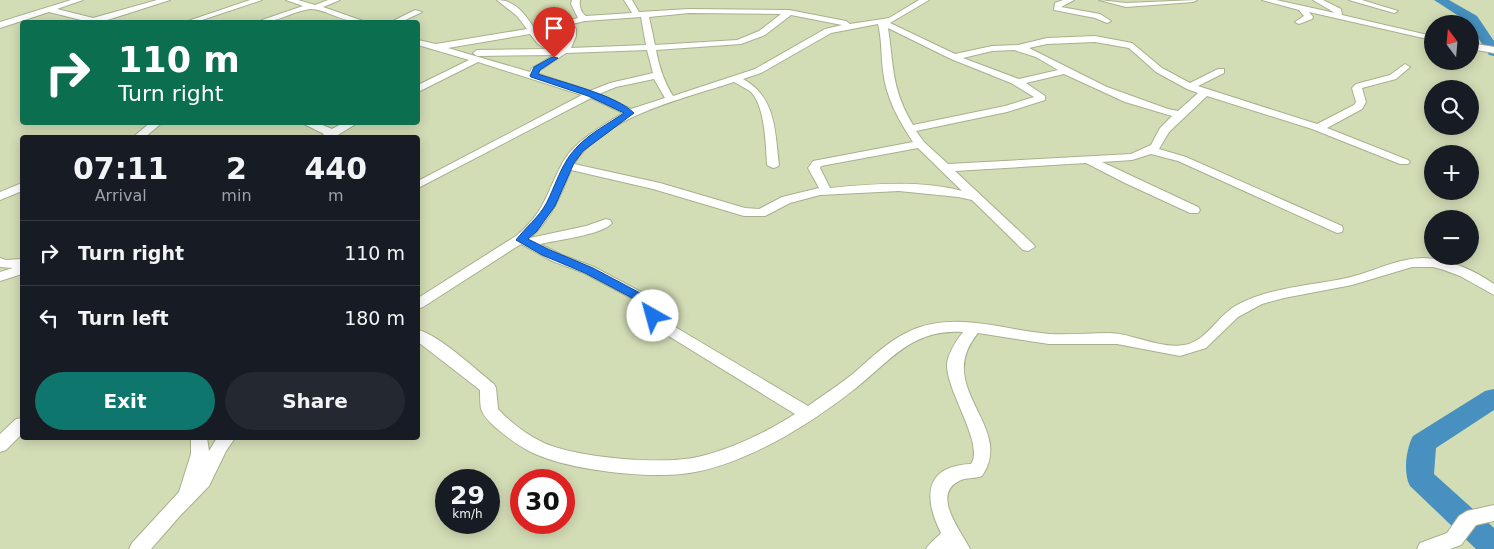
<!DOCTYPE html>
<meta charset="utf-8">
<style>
:root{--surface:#171b24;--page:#242831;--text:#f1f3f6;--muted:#9ea1a6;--line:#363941;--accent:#0f766e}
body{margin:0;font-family:"DejaVu Sans",sans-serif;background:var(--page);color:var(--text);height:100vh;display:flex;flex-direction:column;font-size:19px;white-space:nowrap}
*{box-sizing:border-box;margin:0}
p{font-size:16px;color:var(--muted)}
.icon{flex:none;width:28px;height:28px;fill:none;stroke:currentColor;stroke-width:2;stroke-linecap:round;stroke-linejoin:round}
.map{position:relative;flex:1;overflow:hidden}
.drawer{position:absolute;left:20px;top:135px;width:400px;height:305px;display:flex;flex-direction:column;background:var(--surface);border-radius:5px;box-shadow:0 2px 12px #0003}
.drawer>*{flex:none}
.top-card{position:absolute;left:20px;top:20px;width:400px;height:105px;border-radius:5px;box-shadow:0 2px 12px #0003;background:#0b6e4f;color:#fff;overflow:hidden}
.needle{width:32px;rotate:344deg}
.fabs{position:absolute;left:1424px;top:15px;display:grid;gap:10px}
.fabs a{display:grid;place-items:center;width:55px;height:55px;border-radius:50%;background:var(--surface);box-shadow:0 2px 12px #0003;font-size:25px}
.speed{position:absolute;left:435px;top:469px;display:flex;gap:10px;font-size:25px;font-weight:700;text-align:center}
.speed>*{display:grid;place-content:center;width:65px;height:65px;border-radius:50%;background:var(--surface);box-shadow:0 2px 12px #0003;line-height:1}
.speed small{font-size:12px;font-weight:400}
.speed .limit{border:8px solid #d22;background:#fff;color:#111}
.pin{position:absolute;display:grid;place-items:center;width:42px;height:42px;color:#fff;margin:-51px -21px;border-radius:50% 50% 50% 0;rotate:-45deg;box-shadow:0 0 5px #0007}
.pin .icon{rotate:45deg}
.me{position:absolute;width:55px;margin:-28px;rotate:322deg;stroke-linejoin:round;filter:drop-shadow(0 0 4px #0008)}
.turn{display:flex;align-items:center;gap:18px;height:105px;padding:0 15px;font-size:22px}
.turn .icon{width:65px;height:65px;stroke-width:2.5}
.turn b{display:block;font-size:35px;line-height:42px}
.eta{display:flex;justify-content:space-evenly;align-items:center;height:85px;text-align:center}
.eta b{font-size:30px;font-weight:800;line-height:35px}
.button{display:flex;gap:10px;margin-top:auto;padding:10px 15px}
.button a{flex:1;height:58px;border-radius:30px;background:var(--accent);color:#fff;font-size:20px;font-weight:800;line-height:58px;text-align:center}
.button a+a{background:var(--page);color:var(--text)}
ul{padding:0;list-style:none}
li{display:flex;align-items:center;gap:15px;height:65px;padding:0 15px;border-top:1px solid var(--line)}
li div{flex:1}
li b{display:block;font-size:19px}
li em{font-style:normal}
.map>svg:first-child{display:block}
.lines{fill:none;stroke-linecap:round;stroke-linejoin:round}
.river{fill:#4790bf;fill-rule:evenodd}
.minor-casing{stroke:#a7b18b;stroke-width:2}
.minor{fill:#fff;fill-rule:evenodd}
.route{fill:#1a73e8;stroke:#114b97}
</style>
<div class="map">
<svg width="1494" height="549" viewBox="0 0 1494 549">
<rect width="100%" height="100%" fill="#d2dcb5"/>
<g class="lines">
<!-- river -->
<path class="river" d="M1434,0H1449L1477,16L1494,41V56L1489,55L1468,22Z
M1494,389V410L1436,448L1434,474L1494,528V549H1476L1410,486C1403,473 1406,449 1413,436L1485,391Z"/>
<defs>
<path id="minor" d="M71,0H83L57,9L93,18L157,0H170L101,22H89L49,12L0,28V22Z
M250,0H262L196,22H185Z
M286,0H298L315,5L328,0H340L323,7L366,22C347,25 324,8 310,9C293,11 279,22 261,22L262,20L303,6Z
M497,0C515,0 525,14 534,28L578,18L571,4L572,0H580C579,6 581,13 586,16L632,13L624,0H632L639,12L689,9L789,10L846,21L850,24L889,18L919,0H929L890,23L955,54L992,46L1018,45L1047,38L1095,36L1132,43L1162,68L1190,83L1218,69H1224V73L1198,86L1317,124L1354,105L1356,102L1352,88L1356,84L1390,75L1405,64L1410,67L1396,79L1362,88L1366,102L1362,109L1327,128L1408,160L1410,162L1408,164H1400L1312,129L1207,96L1169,132L1159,149L1186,157L1342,226L1343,229L1342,232L1337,233L1178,161L1151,154L1132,160L1102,162L1198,207L1200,210L1198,213H1190L1125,183L1086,163L955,171L1033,244L1035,247L1028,251L1023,250L972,200L958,197L899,191L820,195L790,203L765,216H744L653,189L571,170C561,195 551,220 530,238L586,226L606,219L610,220L612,223C602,235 557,240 540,244L562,255L594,267L643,293L656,304L665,321L808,406C823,395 839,385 854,373C871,358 887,342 908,332C953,310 1003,330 1049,334C1069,335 1090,333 1110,333C1134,334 1160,349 1184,345C1206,342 1218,315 1237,305C1273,286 1313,286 1351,277C1375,271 1398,258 1424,258C1449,259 1474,270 1494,284V295L1460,276L1444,270L1433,267H1412L1352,285L1284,298L1262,304L1238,317L1206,348L1180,356L1117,344H1049L978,333C932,388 1016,426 982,476C975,479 966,477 959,481C931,495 961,531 970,549H926C930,542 936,539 941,533C924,499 923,466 971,464C985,444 945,390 947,363C949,352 956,341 963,332C912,329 892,359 856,388C833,406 810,422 784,437C753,454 717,470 682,474C640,478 570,470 533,453C518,446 507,437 495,427C490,422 484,417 481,409C480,403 480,397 480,390L418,342V330C438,334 476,370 494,384L496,388L498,409C511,423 527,435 544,443C578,458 662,465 698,457C732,449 765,433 795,414L654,327L645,309L633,299L584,273L552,261L521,244L423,307L418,309V298L516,236C546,211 546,193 563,162C576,140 602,126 623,113L591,98L418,188V181L582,95L478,62L418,92V85L469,60L418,45V40L436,44L527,29L517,16ZM689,13L781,14L759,31L737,40L655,45L649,17ZM791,15L842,25L825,29L755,69L673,96C664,82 659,66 656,50L741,44L765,35ZM641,17L646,45L571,48L576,36V29L572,24L585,21ZM878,24C882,40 881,56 883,71C886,98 899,121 913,142L813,161L808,168L819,188L782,197L759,209L745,208L660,183L574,164C603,116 683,99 734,82C739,85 746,88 751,92C765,106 766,146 767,165L773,168L777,167L779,165C775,131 776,97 743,79L761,73L831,33ZM564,26L568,30V36L561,48L549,44L537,32ZM888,28L951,59L1011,83L1034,97L1005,106L913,125C891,88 894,67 888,28ZM530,34L538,44L546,49L477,50L473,53L477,56L554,55L532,68L530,72L448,48ZM1095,42L1129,48L1156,72L1187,89L1198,93L1178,111L1168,109L1107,87L1029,48L1047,44ZM647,50L653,73L610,83L590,91L539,74V71L566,53ZM1014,50L1036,57L1058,70L1019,79L963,58L992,51ZM1064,74L1125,102L1172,116L1160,128L1151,145L1131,154L948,164L924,142L916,131L1007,112L1045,100V96L1026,83ZM654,79L665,98L631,109L599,94L616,87ZM918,148L962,191C919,180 873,184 830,188L820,168L821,166Z
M1063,0H1074L1061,7L1100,14L1111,21L1107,23L1095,18L1054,10L1055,3Z
M1099,0L1126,3L1197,0L1193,2L1126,7Z
M1262,0H1276L1335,13L1313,0H1323L1341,9L1342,15L1432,36V40L1309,12L1313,17L1312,19L1299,24L1295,22L1304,16L1299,10Z
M1349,0H1362L1398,11L1394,13Z
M415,10L422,12L401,22H391Z
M1470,43L1494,47V53L1470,49Z
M151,122H163L144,138H132Z
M300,122H315L332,129L345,122H359L333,138H319L324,134Z
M22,183V191L0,200V192Z
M0,258L6,260L22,259V274L0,281V272L13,268L0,267Z
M22,418V434L6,450L0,452V434L16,419Z
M191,438H207L209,451L217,438H235L226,451L209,486L179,517L151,549H129L132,543L179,492L191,454Z
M1494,505V521L1476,525L1461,545L1450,549H1417L1420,543L1447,533L1459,516L1467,511Z"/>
</defs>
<!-- minor casing -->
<use href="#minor" class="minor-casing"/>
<!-- minor -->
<use href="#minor" class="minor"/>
</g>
<!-- route -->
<path class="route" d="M552,57L558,58L540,70L538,74C564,83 616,95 634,113L583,151L574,163L555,206L537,231L528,239L550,250L593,268L642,294L655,304L659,316L658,318H649L645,308L634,299L585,273L542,255L516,240C526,227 538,218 546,204C556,185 561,163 577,147C590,133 608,124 624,113L588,96L531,77L530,76L534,67Z"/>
</svg>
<div class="fabs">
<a><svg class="needle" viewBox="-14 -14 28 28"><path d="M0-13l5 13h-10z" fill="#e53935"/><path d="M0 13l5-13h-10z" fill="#9ea1a6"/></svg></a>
<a><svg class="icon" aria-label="search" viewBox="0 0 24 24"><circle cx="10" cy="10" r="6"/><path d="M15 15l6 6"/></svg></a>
<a>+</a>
<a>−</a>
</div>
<div class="speed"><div>29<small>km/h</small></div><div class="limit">30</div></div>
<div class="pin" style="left:554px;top:58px;background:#d93025"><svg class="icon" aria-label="arrive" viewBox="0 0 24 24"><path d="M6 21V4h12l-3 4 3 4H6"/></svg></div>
<svg class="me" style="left:653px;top:316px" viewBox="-20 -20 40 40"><circle r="19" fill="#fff"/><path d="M0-13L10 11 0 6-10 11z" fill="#1a73e8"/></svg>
<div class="top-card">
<div class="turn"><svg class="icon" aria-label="right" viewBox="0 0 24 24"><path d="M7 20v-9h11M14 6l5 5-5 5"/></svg><div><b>110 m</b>Turn right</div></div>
</div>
<section class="drawer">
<div class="eta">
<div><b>07:11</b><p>Arrival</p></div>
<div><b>2</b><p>min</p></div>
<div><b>440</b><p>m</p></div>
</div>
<ul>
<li><svg class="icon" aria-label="right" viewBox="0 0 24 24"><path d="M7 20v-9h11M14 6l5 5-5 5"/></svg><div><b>Turn right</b></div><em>110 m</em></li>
<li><svg class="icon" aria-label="left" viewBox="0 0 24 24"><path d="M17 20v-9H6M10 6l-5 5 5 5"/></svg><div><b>Turn left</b></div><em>180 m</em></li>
</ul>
<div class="button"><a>Exit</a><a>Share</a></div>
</section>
</div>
